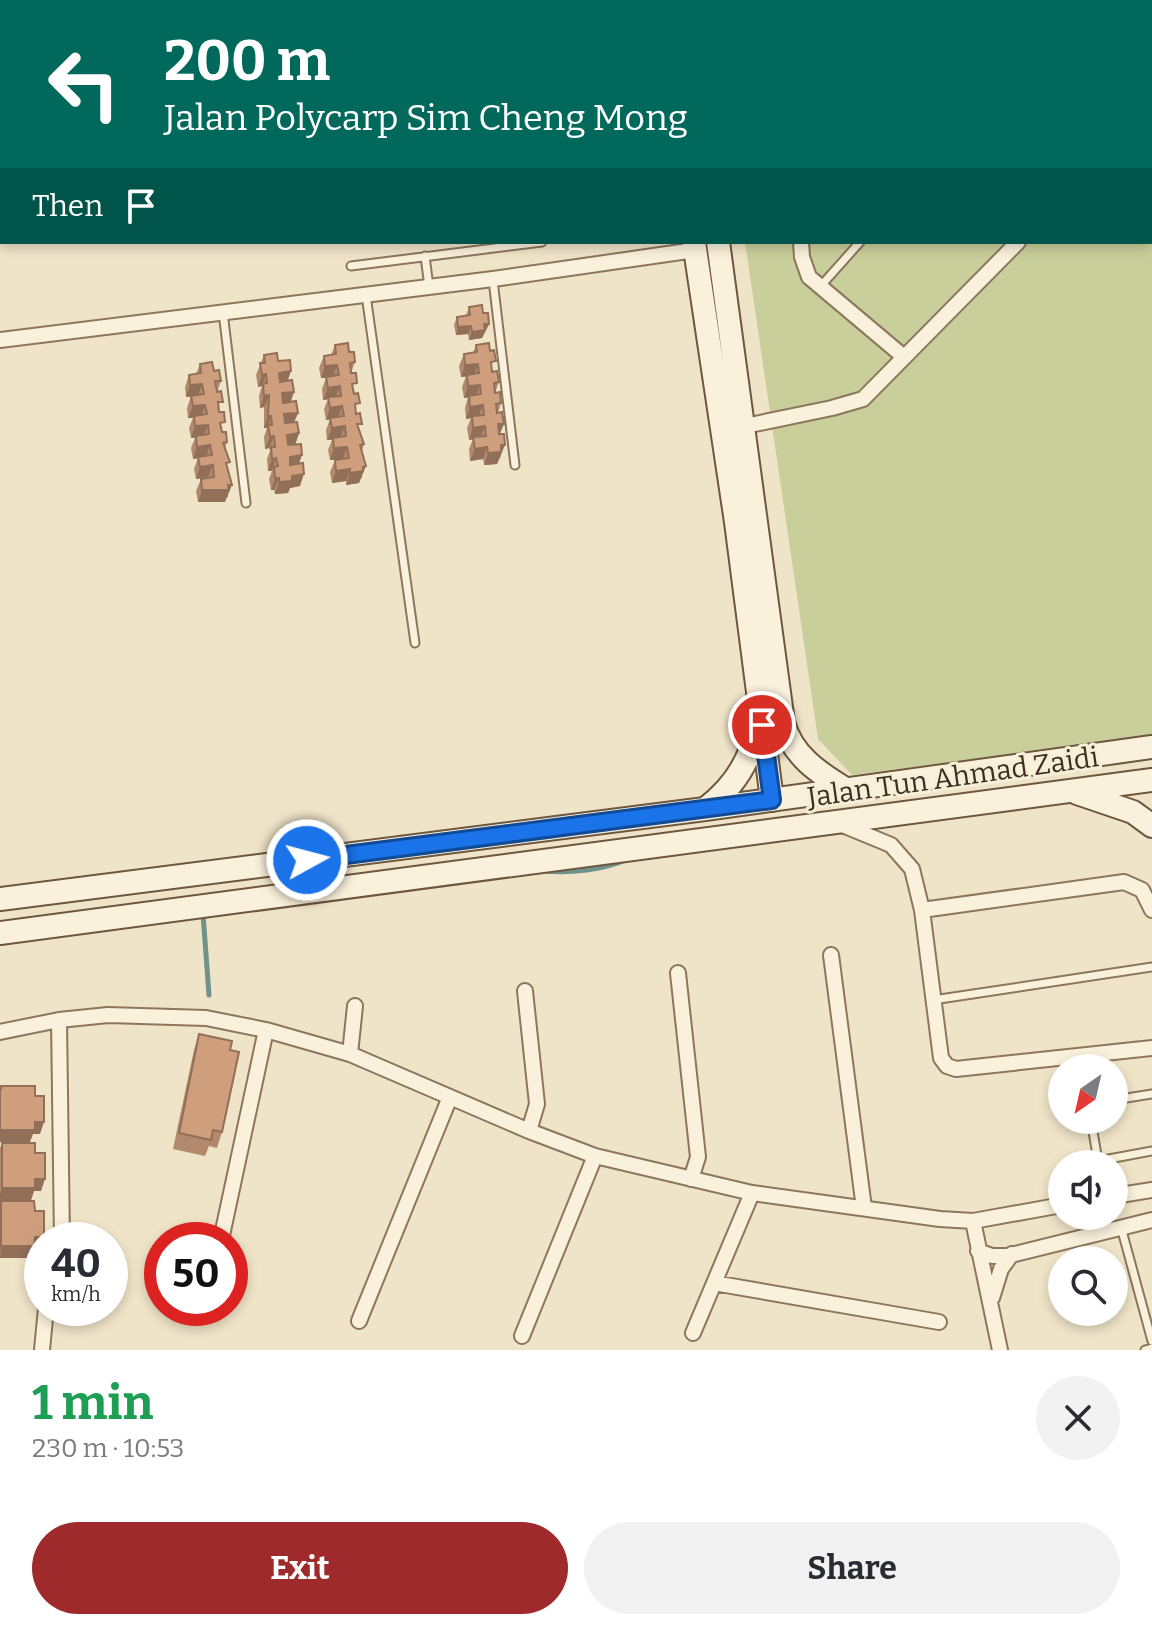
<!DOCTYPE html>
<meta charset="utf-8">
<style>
:root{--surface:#fff;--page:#f2f2f3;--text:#2b2b33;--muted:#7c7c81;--accent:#9e2a2b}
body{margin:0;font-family:Bitter,serif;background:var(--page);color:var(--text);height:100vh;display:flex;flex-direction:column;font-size:30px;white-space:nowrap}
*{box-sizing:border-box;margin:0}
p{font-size:26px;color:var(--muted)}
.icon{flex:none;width:44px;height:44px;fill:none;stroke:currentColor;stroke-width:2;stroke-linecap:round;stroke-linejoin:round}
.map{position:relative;height:1350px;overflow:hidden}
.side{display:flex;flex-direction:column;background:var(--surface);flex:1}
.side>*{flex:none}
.banner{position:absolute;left:0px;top:0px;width:1152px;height:244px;box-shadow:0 4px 12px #0003;background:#00695c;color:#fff;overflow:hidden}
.needle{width:52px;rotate:214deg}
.buttons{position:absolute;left:1048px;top:1054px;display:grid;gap:16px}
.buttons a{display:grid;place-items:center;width:80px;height:80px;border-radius:50%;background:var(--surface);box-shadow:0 4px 12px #0003;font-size:40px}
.speed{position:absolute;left:24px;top:1222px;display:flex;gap:16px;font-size:40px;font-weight:700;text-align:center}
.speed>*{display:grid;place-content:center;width:104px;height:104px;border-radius:50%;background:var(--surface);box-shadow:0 4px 12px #0003;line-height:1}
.speed small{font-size:20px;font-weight:400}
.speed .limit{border:12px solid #d22;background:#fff;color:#111}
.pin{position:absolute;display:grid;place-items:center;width:68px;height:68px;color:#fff;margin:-34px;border:4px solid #fff;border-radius:50%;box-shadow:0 2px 8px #0007}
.me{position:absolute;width:88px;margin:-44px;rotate:83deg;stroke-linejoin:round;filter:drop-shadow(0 0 6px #0008)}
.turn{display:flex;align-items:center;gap:28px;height:168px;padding:0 32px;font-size:36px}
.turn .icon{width:104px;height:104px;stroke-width:2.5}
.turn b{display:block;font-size:56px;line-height:68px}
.then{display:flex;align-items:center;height:76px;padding:0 32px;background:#0003;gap:16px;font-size:30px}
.round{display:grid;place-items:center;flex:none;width:84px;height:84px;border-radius:42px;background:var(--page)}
.overview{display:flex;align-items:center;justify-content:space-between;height:136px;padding:0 32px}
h1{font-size:48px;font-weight:700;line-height:60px;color:#1e9e55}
.cta{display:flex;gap:16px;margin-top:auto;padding:16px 32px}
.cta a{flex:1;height:92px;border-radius:48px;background:var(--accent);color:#fff;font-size:32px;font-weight:700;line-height:92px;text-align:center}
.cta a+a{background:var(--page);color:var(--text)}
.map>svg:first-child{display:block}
.green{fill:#c9cf9b}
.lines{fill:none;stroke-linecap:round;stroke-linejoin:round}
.stream{stroke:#6f938a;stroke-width:5}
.lane-casing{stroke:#8d765c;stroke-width:11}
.street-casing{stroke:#8d765c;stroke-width:18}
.secondary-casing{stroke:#6f573f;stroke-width:26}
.lane{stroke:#faf1dc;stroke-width:7}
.street{stroke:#faf1dc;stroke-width:14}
.secondary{stroke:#faf1dc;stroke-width:22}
.wall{fill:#b2896c}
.shaded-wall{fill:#916f58}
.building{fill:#cf9f7d;stroke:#916f58;stroke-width:2}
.route-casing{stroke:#114b97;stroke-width:20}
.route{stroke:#1a73e8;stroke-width:14}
.labels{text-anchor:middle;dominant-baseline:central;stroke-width:6;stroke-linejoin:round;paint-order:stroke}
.street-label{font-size:28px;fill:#3d2e20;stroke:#f7eed8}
</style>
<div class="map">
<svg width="1152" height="1350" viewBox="0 0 1152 1350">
<rect width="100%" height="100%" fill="#f0e4c8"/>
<!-- green -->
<path class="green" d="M709,0H1152V736L852,775L818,739L745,242H1150V2Z"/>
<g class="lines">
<!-- stream -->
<path class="stream" d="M542,871C572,873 598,871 626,860
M203,914L209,995"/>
<defs>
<path id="lane" d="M634,0V2
M817,0L820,2
M800,2V0
M425,256L429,287
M351,266L542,242
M493,280L515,465
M819,288L860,242
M366,295L415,643
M223,312L246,503
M933,1000L1152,967
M1114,1100L1152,1094
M1091,1120L1098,1161
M1099,1164L1098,1161L1152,1151
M1121,1227L1152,1341
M1145,1350L1152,1348"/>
<path id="street" d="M1150,109L1152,107
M801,242L802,257L809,277L904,357
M0,340L493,279L695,250
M745,426L832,408L863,399L1018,242
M840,824L891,845L912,869L922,910L941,1058L947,1066L956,1069L1152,1048
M922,910L1124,882L1142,890L1152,910
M831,955L864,1208
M678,973L698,1157L691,1179
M525,991L537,1104L529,1131
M59,1020L62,1240
M0,1032L59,1020L108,1015L206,1018L266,1030L350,1054L529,1131L595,1156L752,1193L940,1219L973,1221L1062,1205
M350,1054L355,1006
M1114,1196L1152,1190
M973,1221L1000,1350
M221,1240L266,1030
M978,1251L992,1256H1007L1152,1220
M714,1283L939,1322
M992,1298L1001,1269L1012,1254
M359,1321L450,1097
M693,1333L752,1193
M522,1336L595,1156
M42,1350L46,1308"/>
<path id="secondary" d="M664,0V2
M692,0V2
M694,242L736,522L772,800
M718,242L783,722C792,756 819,773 847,790
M1077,793L1133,812L1152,826
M705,809C733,788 752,759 757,724
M0,899L705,809L1152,747
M0,933L1152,780"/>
</defs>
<!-- lane casing -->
<use href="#lane" class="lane-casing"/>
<!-- street casing -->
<use href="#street" class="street-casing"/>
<!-- secondary casing -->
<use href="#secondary" class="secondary-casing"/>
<!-- lane -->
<use href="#lane" class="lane"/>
<!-- street -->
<use href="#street" class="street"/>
<!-- secondary -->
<use href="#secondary" class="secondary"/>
</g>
<!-- wall -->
<path class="wall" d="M863,0H892L890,2H865Z
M469,307L483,313L489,324L482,338L469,340L468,334L456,335L454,325L457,317L466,316Z
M335,345L349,352L355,362L351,373L356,413L359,430L364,444L362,451V478L360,479L359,483L346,485V481L332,483L330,472L335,460L343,459L330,460L328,450L332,440H327L326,430L330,419L326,420L324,409L328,399L323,400L322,389L326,378H321L319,368L324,356L331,355Z
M476,345L499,382L495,393L501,403L498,413L501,457H500L497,464L484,465L483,459L470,461L469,449L473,439L469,440L467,428L471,418L466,419L465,408L468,397L464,398L462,387L466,376L461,377L459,366L464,354L473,353Z
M264,355L278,361L288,381L290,402L298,413L294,422L299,433L295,445L299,464L300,486L290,488L288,493L275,494L274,490H271L269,479L272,471H268L267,459L270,451L269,448L265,449L264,437L267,428H264V407L260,408L259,396L262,386L258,387L256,375Z
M200,364L214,371L221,381L217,392L222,432L227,442L225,448L227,469L228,497H226L225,502H198L196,491L201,479L208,477L196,479L194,469L198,458L193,459L191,448L195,438H191L189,428L193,418H188L187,408L191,396L186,397L185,387L189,375L196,374Z
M199,1034L230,1050L222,1132L217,1148L209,1146L205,1156L173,1149L194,1050Z
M2,1143L35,1153L41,1191H34L31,1200H0V1148Z
M1,1201L35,1211L42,1243L40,1249H33L30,1258H0V1204Z"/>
<!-- shaded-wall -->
<path class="shaded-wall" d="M484,324H489L482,338L469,340L472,332Z
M471,326L468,334L456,335L458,327Z
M478,364L474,376L461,377L465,365Z
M337,365L333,377L321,378L325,366Z
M291,371L287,383L275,385L279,373Z
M266,374L262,386L258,387L262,375Z
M202,384L198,396L186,397L190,385Z
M480,385L476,397L464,398L468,386Z
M340,386L335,398L323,400L328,388Z
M294,392L290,404L277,405L282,393Z
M269,395L264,407L260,408L264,396Z
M205,405L201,417L188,418L193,406Z
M483,405L478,417L466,419L470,407Z
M342,406L338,418L326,420L330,408Z
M298,413L293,425L280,426L284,414Z
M268,416H271L267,428H264Z
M498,424H504L499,436Z
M208,425L203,437L191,438L195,426Z
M345,426L340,438L327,440L332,428Z
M485,426L480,438L469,440L473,428Z
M299,433L295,445L282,447L287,435Z
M274,436L269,448L265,449L270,437Z
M210,445L206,457L193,459L197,447Z
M501,445H505L497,464L484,465L488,453Z
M347,447L343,459L330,460L334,448Z
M487,447L483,459L470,461L475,449Z
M302,455L298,467L285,469L290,457Z
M276,458L272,470L268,471L272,459Z
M213,465L208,477L196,479L200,467Z
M366,466L359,483L346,485L350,473Z
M350,469L346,481L332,483L336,471Z
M304,474L300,486L290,488L288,493L275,494L279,482L292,476Z
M275,478H279L274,490H271Z
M232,485L225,502H198L202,490Z
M35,1122H44L40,1134H33L30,1142H0V1130Z
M35,1179H45L41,1191H34L31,1200H0V1194L2,1188Z
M35,1237H44L42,1240L40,1249H33L30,1258H0L1,1246Z"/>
<!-- building -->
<path class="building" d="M951,0H1058L1061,2H949Z
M482,305L483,313H488L489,324H484L485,330L472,332L471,326L458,327L457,317L470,315L469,307Z
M348,343L349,352H354L355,362L350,363L351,373H356L357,383L352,384L354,394L358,393L360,403L355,404L356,414L360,413L362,424H357L364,444L360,445L366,466L363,467V471L350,473V469L336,471L335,460L349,458L347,447L334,448L333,438L346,436L345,426L332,428L330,418L344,416L342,406L330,408L328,397L341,396L340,386L328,388L326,377L339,375L337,365L325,366L324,356L336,354L335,345Z
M489,343L490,351L494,350L496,361L491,362L492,372L497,371L499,382L494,383L495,393L500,392L501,403L496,404L497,413L502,412L504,424H498L499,434H504L505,445H501V452L488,453L487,447L475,449L473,437L486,436L485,426L473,428L472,416L484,415L483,405L470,407L469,396L481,394L480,385L468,386L467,375L479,373L478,364L465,365L464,354L477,352L476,345Z
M277,353L278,361L290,360L291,371L279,373L280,382L292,380L294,392L282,393L283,403L296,401L298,413L284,414L285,423L297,422L299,433L287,435L288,445L301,444L302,455L290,457V465L303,463L304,474L292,476V481L279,482V478H275L274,467L278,466L276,458L272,459L271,447H275L274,436L270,437L268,425H272L271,416H268L269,395L264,396L263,384L267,383L266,374L262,375L260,363H265L264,355Z
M212,362L214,371L219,370L221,381H215L217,392L221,391L223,402H218L219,412H224L225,422L220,423L222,432H226L227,442L223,443L230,462L226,463L232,485H228L229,490H202L201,479L214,477L213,465L200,467L198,457L212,455L210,445L197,447L196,436L209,434L208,425L195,426L194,416L207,414L205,405L193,406L191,396L204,394L202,384L190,385L189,375L201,373L200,364Z
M199,1034L232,1041L230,1050L239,1052L222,1132L213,1130L211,1140L179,1133Z
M1,1086H35V1096H44V1122H35V1130H0V1089H1Z
M2,1143H35V1153H45V1179H35V1188H2Z
M1,1201H34L35,1211H44V1237H35L34,1246H1Z"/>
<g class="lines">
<defs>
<path id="route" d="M307,860L772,800L762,725"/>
</defs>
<!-- route casing -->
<use href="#route" class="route-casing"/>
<!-- route -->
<use href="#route" class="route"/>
</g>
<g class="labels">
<!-- street labels -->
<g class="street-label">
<text transform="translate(953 777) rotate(-8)">Jalan Tun Ahmad Zaidi</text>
</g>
</g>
</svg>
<div class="buttons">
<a><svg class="needle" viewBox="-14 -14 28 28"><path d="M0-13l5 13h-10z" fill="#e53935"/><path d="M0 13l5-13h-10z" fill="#7c7c81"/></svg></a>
<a><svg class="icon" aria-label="sound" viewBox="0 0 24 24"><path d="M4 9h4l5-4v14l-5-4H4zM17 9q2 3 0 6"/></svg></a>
<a><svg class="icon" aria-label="search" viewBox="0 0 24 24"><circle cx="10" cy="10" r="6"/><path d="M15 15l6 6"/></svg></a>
</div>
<div class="speed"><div>40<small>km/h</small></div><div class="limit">50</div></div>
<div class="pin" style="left:762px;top:725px;background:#d93025"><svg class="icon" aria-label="arrive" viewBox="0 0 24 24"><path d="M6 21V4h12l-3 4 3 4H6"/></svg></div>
<svg class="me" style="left:307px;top:860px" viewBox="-20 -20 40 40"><circle r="17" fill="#1a73e8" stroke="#fff" stroke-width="3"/><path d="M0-11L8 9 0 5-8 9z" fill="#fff"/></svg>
<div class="banner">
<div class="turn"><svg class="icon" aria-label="left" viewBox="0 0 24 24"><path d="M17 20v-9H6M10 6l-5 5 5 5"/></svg><div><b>200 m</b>Jalan Polycarp Sim Cheng Mong</div></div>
<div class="then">Then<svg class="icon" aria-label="arrive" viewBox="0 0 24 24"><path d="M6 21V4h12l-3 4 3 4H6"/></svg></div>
</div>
</div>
<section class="side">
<div class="overview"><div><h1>1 min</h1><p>230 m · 10:53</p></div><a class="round"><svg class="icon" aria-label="close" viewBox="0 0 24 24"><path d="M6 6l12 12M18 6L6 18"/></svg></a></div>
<div class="cta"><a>Exit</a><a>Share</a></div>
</section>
